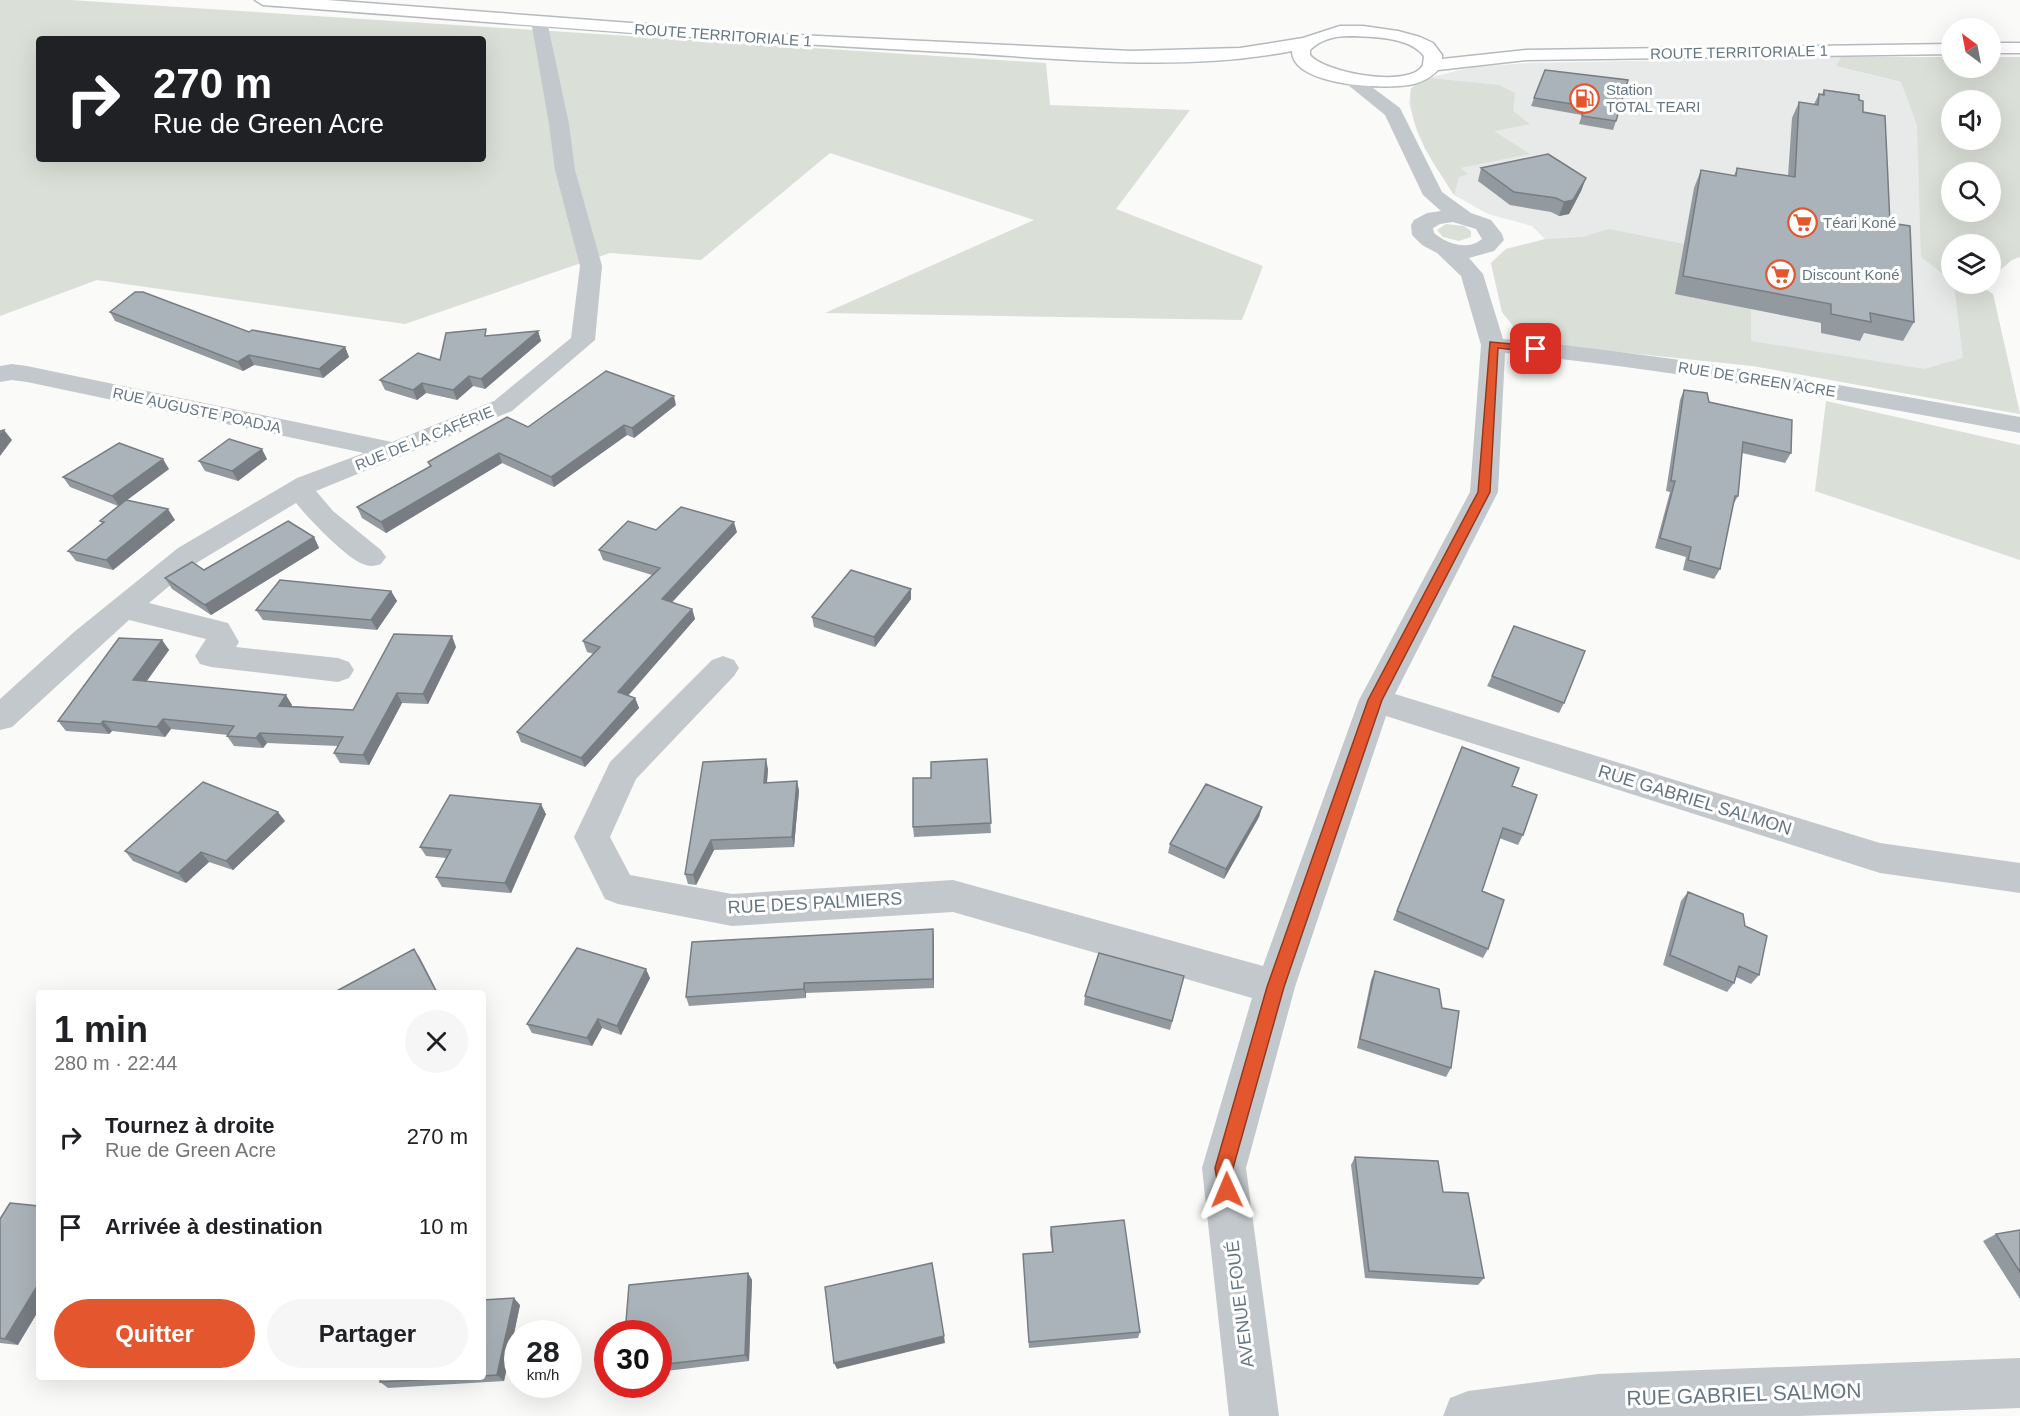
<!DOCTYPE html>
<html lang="fr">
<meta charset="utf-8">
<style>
:root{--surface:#fff;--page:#f6f6f6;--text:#202124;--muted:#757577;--accent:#e4572e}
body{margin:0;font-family:Helvetica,sans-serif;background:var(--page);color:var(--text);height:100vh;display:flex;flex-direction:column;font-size:22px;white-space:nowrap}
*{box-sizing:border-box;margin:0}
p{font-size:20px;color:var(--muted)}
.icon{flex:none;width:33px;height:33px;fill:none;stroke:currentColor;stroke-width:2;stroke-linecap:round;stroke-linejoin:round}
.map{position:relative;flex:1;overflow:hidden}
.details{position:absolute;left:36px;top:990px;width:450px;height:390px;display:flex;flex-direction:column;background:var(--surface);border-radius:6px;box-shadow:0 6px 24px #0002}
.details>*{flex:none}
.guide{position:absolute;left:36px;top:36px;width:450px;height:126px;border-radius:6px;box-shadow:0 6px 24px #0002;background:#202124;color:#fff;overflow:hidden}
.needle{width:39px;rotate:328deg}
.buttons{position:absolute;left:1941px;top:18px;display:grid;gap:12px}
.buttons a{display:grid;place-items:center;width:60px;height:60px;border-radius:50%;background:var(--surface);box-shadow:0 6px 24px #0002;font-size:30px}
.speed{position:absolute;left:504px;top:1320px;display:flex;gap:12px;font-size:30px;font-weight:700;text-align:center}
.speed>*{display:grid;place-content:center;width:78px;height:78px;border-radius:50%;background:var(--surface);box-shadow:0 6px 24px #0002;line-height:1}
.speed small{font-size:15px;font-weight:400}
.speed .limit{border:9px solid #d22;background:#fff;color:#111}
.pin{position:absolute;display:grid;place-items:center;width:51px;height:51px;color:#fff;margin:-26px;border-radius:12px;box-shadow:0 3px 9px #0006}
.me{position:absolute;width:66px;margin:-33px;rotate:359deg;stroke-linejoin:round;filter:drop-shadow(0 0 4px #0008)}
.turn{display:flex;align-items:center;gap:21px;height:126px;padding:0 18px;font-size:27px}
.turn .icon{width:78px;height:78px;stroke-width:2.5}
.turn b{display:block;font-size:42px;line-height:51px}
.round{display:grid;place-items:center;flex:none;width:63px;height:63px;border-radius:32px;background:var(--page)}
.headline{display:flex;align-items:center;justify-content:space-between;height:102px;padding:0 18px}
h1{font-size:36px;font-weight:700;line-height:45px}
.cta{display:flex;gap:12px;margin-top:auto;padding:12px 18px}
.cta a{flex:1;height:69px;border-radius:36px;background:var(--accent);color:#fff;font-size:24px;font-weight:700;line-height:69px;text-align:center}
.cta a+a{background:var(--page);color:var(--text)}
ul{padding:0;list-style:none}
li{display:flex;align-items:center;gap:18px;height:90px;padding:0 18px}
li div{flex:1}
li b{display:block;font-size:22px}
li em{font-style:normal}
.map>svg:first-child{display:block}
.built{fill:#e8e9e9}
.green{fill:#dadfd7;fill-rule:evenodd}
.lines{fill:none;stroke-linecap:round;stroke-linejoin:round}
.primary-casing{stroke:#b5babe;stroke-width:3}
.street{fill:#c3c8cc;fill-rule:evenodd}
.primary{fill:#fff;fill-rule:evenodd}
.wall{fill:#929a9f}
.shaded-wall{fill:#777d82}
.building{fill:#aab3b9;stroke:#777d82;stroke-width:1.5}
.route{fill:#e4572e;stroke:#94391e;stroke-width:1.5}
.labels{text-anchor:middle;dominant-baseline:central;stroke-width:6;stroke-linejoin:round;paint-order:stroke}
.far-street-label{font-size:15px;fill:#657683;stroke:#fff}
.far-poi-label{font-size:15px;fill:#657683;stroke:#fff;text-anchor:start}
.street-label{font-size:18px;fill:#657683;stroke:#fff}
.near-street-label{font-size:21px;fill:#657683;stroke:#fff}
</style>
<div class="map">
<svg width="2020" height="1416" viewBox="0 0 2020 1416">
<rect width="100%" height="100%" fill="#fafaf8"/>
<!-- built -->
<path class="built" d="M1841,57L1836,66L1936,91L1951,258L1952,284H1977L1993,294L2020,414L1753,366L1526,342L1502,312L1491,263L1506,249L1545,239L1532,226L1488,214L1454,195L1425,149L1409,104L1411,88L1428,78L1472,67L1528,63Z"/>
<!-- green -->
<path class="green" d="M0,0H70L1046,63L1050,105L1190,110L1116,209L1263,266L1242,320L825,313L1034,220L830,153L701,260L610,253L405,324L97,280L0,316ZM39,39H483V159H39Z
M1841,57H1951L1952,68H1990L1991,57H2020V257L2012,260L1991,278L1990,244H1952L1951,280L1921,257L1917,125L1901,82L1836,66ZM1990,100V140H1952V100ZM1990,172V212H1952V172Z
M1428,78L1499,85L1515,93L1513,111L1530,124L1494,131L1530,154L1460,168L1468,174L1459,177L1454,195C1434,163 1406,127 1411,88Z
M1446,224L1464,226L1471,231V237L1459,241L1443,237L1437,230Z
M1609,229L1684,244L1751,309V341L1924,369L1963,358L1954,284H1985L1981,287L1993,294L2020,414L1753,366L1526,342L1502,312L1491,263L1506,249L1546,239L1583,237Z
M1826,401L2020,445V560L1815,491Z"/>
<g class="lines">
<defs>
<path id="primary" d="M255,0H327L776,34L1131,51L1240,48L1303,38L1340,26H1363L1398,31L1420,37L1433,43L1442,55V59L1526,50L1952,44V54L1526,60L1438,70C1431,77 1425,81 1414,84C1390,90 1292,87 1292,51C1179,73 1060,58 946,52C718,41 490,22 263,5ZM1349,36C1372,37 1409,36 1424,56C1424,57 1423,64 1423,65C1411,89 1324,73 1310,55V50C1320,40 1334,36 1349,36Z
M1990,43H2020V53H1990Z"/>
</defs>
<!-- primary casing -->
<use href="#primary" class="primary-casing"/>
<!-- street -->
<path class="street" d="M539,16L547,21L569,124L575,170L602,266L595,340L512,411L316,491L333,511L381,550L386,557L381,564C375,566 370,567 363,564C346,558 308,518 296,503L198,562L149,603L228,623L239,642L236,647L338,658L349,662L354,670L349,678L338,682L211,667L200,664L195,656L206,639L129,620L12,727L0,730V699L74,632L178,548L297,478L364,453L27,382L12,380L0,382V366L12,364L27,366L392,442L494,401L571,338L580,266L555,170L549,124L531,21Z
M1351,75L1357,76L1400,108L1442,192L1471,213L1491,220L1502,234L1504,240L1494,251L1469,258L1483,274L1503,339C1677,355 1848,386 2020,417V433C1849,401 1678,370 1505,353L1498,492L1395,694L1880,843L2020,863V893L1880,873L1386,716L1295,987L1246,1168L1279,1416H1229L1202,1168L1252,998L953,912L732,926L618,904L605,899L574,837L610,762L712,660L723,656L734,660L739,668L734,676L636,779L610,837L630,875L732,894L953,880L1263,966L1359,700L1470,492L1481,345L1461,276L1437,253L1422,245L1412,235L1411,225L1414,220L1427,213L1441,211L1423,195L1385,115L1342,80L1345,76ZM1453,222L1476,229L1482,239C1468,251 1447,244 1434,233L1433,228L1440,224Z
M2020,1358V1408L1799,1416H1443L1450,1398L1468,1391L1598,1374Z"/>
<!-- primary -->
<use href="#primary" class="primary"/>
</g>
<!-- wall -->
<path class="wall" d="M1545,70L1616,121L1613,130L1579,124L1582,115L1531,106Z
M1824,90L1859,100L1863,112L1914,322L1903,341L1864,333L1860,341L1821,333V323L1675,294L1694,188L1701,170L1734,176L1737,168L1788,176L1792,118L1799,102L1814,104L1819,94H1822Z
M1481,168L1586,178L1581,191L1569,214L1559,216L1551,212L1510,205L1478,181Z
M110,312L249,332L345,347L349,357L323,378L254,365L243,371L115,321Z
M538,331L541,341L485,389L473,386L457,400L426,393L417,400L385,390L380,380L440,360L488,336Z
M1684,390L1791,453L1785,463L1742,453L1738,496L1733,505L1720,569L1714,579L1683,570L1686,557L1655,548L1670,492L1666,491L1680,400Z
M676,405L634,438L627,435L554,487L502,463L386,533L362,518L357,507L430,466L428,462L528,427Z
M267,459L238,481L205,471L199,461Z
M169,469L127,500L175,520L113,570L76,561L68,551L102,523L100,521L118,506L70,487L63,477Z
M656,530L737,532L671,602L692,609L695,619L628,696L635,698L639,708L585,767L521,742L517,732L594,654L587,652L583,641L652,575L603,560L599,550Z
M314,537L319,548L211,615L172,589L165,578L204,570Z
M391,591L397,601L377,630L263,620L256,610Z
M911,599L875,647L814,627L812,617Z
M162,640L169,650L147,681L292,705V706L353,710L456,647L428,704L402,703L369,765L340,763L334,753L338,746L267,743L263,748L234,746L227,736L228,735L171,729L165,737L112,731L109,734L66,731L58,721Z
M1492,676L1564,703L1559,713L1487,686Z
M1462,747L1512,786L1523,835L1518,845L1499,838L1482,891L1488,949L1483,958L1393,920Z
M987,759L991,833L914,837L913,827L931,778Z
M703,762L768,769L767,783L797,781L799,791L794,847L714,850L696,885L688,884L685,874Z
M1262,807L1259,817L1224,879L1168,853L1170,844Z
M546,814L511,893L442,887L436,877L446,858L426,856L420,847Z
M285,821L233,870L209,862L186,883L133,861L125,851Z
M1688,892L1745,926L1759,975L1751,984L1736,977L1734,983L1727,992L1663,965L1681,901Z
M934,938V988L806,993V998L689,1006L686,997Z
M1375,971L1451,1068L1446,1077L1357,1048L1371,980Z
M650,978L621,1035L602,1028L592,1046L532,1033L527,1024Z
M1182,985L1170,1030L1084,1005L1085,996Z
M1355,1157L1443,1192L1484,1278L1478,1285L1365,1278L1351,1165Z
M0,1219L18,1345L0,1343Z
M1051,1227L1140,1332L1138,1338L1029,1348L1023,1254L1052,1252L1050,1234Z
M2020,1230V1299L1983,1241L1996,1234Z
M748,1273L752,1280L749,1361L658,1372V1334Z
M483,1300L520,1305L504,1381L388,1388L380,1382L381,1377H483Z"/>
<!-- shaded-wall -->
<path class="shaded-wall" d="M1586,178L1581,191L1569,214L1559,216L1564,202Z
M538,331L541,341L485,389L481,379Z
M345,347L349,357L323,378L319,369Z
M249,355L254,365L243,371L238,362Z
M469,376L473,386L457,400L453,390Z
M422,383L426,393L417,400L413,390Z
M674,396L676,405L634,438L632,428Z
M624,425L627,435L554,487L551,477Z
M4,430L12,440L0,456V436Z
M262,449L267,459L238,481L232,471Z
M499,453L502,463L386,533L381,522Z
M163,459L169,469L119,506L112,496Z
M168,509L175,520L113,570L106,560Z
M734,522L737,532L665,610L662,599Z
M314,537L319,548L211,615L205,605Z
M911,589V599L875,647L874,637Z
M391,591L397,601L377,630L371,620Z
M692,609L695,619L622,702L618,692Z
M452,636L456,647L428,704L423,694Z
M162,640L169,650L140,690L133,680Z
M397,693L402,703L369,765L363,755Z
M286,695L292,705L285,716L279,706Z
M635,698L639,708L585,767L581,758Z
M163,719L171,729L165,737L157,727Z
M103,721L112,731L109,734L101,724Z
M260,733L267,743L263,748L256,738Z
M766,759L768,769L766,793L764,783Z
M797,781L799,791L794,847L792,837Z
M541,804L546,814L511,893L505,883Z
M1262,807L1259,817L1224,879L1226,869Z
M278,812L285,821L233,870L226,861Z
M711,840L714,850L696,885L693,875Z
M201,852L209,862L186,883L178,873Z
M933,929L934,938V988L933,979Z
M414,949L420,958L438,993H437Z
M646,969L650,978L621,1035L617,1026Z
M804,983L806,993V998L804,989Z
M598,1019L602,1028L592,1046L587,1038Z
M748,1273L752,1280L749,1361L745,1355Z
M39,1283V1310L18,1345L5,1339Z
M514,1298L520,1305L504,1381L497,1375Z
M944,1336L945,1343L837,1369L834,1363Z"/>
<!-- building -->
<path class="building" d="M1545,70L1628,80L1616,121L1582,116L1585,106L1534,98Z
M1824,90L1859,95V100L1863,101V112L1885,116L1890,223L1910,226L1914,322L1870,313L1871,322L1831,314V304L1683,276L1701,170L1736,176L1737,168L1795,177L1799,102L1818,105L1819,94L1824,95Z
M1548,154L1586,178L1573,200L1564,202L1556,198L1514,192L1481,168Z
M135,292H143L249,332L252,330L345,347L319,369L249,355L238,362L110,312Z
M486,329L485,336L538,331L481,379L469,376L453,390L422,383L413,390L380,380L418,353L440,360L446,333Z
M606,371L674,396L632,428L624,425L551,477L499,453L381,522L357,507L431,466L428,462L507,417L528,427Z
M1684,390L1707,393L1709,402L1792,420L1791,453L1743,442L1738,496H1735L1720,569L1688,560L1691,547L1660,538L1675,481H1671Z
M4,430L0,436V431Z
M229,439L262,449L232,471L199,461Z
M119,443L163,459L112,496L63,477Z
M126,500L168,509L106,560L68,551L104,522L100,521Z
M681,507L734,522L662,599L692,609L618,692L635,698L581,758L517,732L600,647L583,641L660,568L599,550L628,521L656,530Z
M288,521L314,537L205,605L165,578L192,562L204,570Z
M851,570L911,589L874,637L812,617Z
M280,580L391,591L371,620L256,610Z
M1514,626L1585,651L1564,703L1492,676Z
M394,634L452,636L423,694L397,693L363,755L334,753L343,737L260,733L256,738L227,736L234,726L163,719L157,727L103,721L101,724L58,721L119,638L162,640L133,680L286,695L279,706L353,710Z
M1462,747L1519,768L1512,786L1537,795L1523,835L1503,828L1482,891L1504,900L1488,949L1397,911Z
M766,759L764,783L797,781L792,837L711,840L693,875L685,874L703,762Z
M987,759L991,823L913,827V778H931V762Z
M203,782L278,812L226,861L201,852L178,873L125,851Z
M1206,784L1262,807L1226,869L1170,844Z
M450,795L541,804L505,883L436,877L451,850L420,847Z
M1688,892L1743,914L1745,926L1767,936L1759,975L1739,966L1734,983L1670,955Z
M933,929V979L804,983V989L686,997L692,942Z
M577,948L646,969L617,1026L598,1019L587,1038L527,1024Z
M414,949L437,993H333Z
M1099,953L1184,976L1172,1021L1085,996Z
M1375,971L1439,989L1442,1008L1459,1011L1451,1068L1360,1039Z
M1355,1157L1438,1161L1443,1192L1468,1193L1484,1278L1369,1271Z
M10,1203L39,1206V1283L5,1339L0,1338V1219Z
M1124,1220L1140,1332L1029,1342L1023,1254L1053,1252L1051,1227Z
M2020,1230V1272L1996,1234Z
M932,1263L944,1336L834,1363L825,1287Z
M748,1273L745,1355L658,1365V1334H625L629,1285Z
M514,1298L497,1375L483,1376V1300Z
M381,1377H470L380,1382Z"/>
<!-- route -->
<path class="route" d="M1490,342L1536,346L1541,349L1536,352L1498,348L1490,492L1382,700L1284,987L1233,1168L1236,1190L1233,1197L1227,1199L1220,1197L1215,1168L1267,987L1368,700L1478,492Z"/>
<!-- icons -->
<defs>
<symbol id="fuel-ring" viewBox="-11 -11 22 22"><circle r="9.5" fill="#fff" stroke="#e4572e" stroke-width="1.5"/><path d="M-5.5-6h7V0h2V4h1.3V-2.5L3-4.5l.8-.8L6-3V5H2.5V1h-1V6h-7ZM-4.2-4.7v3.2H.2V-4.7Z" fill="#e4572e"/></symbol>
<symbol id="supermarket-ring" viewBox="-11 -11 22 22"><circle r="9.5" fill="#fff" stroke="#e4572e" stroke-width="1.5"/><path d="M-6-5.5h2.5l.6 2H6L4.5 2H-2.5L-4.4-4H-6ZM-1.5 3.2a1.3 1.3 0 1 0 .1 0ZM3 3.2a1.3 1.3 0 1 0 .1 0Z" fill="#e4572e"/></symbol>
</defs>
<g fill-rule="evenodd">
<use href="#fuel-ring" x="1568" y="82" width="33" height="33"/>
<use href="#supermarket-ring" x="1786" y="206" width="33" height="33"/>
<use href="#supermarket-ring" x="1764" y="258" width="33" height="33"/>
</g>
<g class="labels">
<!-- far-street labels -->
<g class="far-street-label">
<text transform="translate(723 35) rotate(4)">ROUTE TERRITORIALE 1</text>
<text transform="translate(1739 52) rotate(-1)">ROUTE TERRITORIALE 1</text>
<text transform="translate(1757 379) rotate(9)">RUE DE GREEN ACRE</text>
<text transform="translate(197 410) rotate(12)">RUE AUGUSTE POADJA</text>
<text transform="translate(424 438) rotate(-22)">RUE DE LA CAFÉRIE</text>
</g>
<!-- far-poi labels -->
<g class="far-poi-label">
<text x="1606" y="89">Station<tspan x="1606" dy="17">TOTAL TEARI</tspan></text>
<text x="1823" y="222">Téari Koné</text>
<text x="1802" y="274">Discount Koné</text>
</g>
<!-- street labels -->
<g class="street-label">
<text transform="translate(1695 800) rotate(17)">RUE GABRIEL SALMON</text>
<text transform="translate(815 903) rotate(-3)">RUE DES PALMIERS</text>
<text transform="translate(1240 1304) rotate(-97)">AVENUE FOUÉ</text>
</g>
<!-- near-street labels -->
<g class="near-street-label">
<text transform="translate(1744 1394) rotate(-2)">RUE GABRIEL SALMON</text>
</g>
</g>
</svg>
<div class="buttons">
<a><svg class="needle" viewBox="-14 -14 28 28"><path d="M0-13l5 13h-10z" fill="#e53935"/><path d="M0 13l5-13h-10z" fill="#757577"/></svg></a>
<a><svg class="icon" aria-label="sound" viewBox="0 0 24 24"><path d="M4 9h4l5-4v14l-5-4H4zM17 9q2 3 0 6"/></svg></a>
<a><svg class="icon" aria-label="search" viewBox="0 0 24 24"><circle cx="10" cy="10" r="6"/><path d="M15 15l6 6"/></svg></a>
<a><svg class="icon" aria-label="layers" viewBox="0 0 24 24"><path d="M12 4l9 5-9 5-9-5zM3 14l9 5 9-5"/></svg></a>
</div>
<div class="speed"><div>28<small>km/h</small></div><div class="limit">30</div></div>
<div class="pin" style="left:1536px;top:349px;background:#d93025"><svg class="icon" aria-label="arrive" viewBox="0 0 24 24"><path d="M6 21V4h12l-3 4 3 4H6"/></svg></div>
<svg class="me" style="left:1227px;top:1190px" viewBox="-20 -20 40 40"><path d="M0-17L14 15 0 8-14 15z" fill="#e4572e" stroke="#fff" stroke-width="4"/></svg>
<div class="guide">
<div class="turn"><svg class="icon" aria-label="right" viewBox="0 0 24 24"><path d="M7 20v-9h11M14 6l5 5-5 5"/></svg><div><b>270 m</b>Rue de Green Acre</div></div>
</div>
<section class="details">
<div class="headline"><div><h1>1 min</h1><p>280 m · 22:44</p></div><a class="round"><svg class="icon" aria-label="close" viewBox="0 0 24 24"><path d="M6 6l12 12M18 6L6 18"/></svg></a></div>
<ul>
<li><svg class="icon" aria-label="right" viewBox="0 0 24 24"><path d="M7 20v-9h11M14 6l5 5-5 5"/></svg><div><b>Tournez à droite</b><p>Rue de Green Acre</p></div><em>270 m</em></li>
<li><svg class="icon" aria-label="arrive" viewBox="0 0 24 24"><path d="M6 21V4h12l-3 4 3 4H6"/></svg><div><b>Arrivée à destination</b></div><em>10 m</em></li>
</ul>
<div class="cta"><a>Quitter</a><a>Partager</a></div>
</section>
</div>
